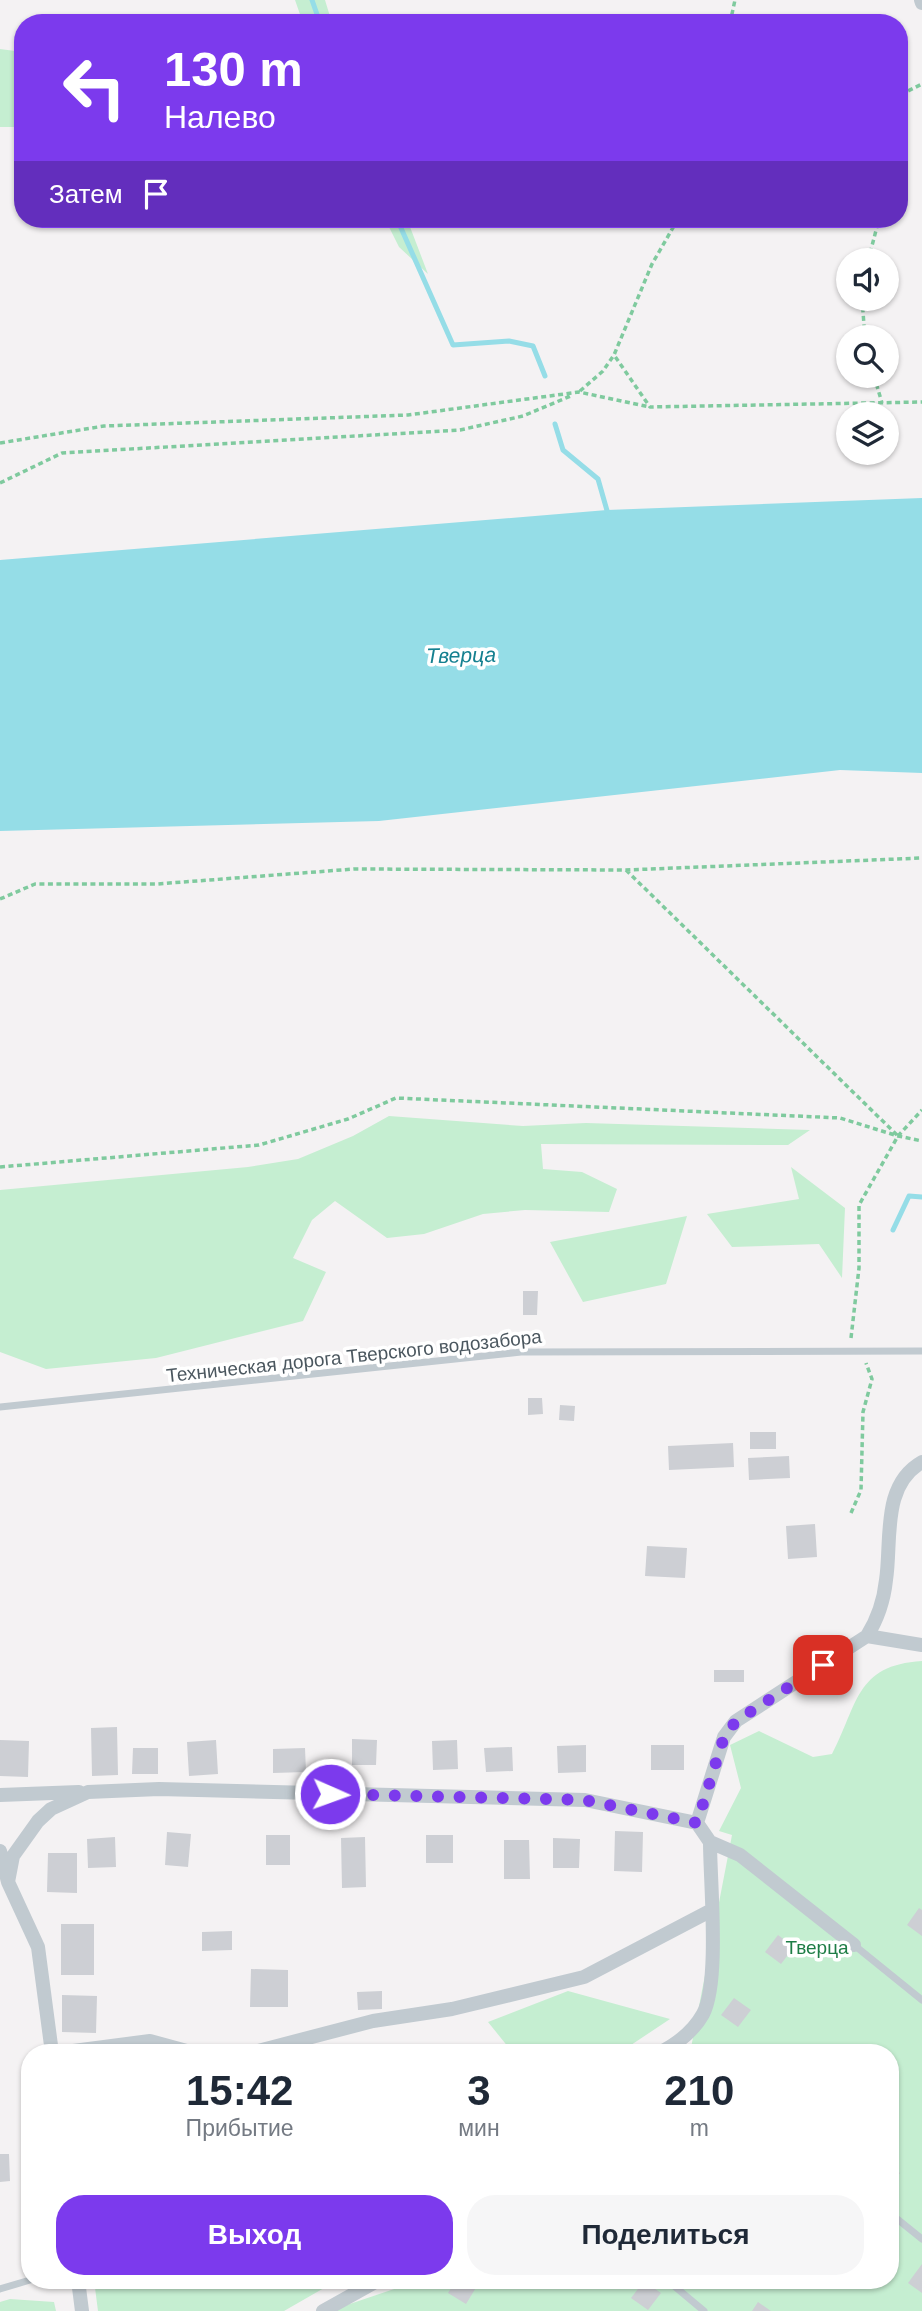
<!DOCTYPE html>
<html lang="ru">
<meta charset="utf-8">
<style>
:root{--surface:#fff;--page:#f6f6f7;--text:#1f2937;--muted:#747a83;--accent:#7c3aed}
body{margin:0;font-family:Arial,sans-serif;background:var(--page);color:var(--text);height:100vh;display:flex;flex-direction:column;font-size:26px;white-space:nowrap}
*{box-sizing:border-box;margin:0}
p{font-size:23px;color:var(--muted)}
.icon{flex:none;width:38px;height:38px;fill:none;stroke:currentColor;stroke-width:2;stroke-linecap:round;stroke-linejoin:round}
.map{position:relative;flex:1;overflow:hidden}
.drawer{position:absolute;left:21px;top:2044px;width:878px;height:245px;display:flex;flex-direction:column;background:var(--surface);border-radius:28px;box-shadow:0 2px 5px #0004}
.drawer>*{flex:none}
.banner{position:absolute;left:14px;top:14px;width:894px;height:214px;border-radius:28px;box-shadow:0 2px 5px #0004;background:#7c3aed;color:#fff;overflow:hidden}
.fabs{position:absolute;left:836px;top:248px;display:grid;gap:14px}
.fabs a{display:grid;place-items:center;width:63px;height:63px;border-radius:50%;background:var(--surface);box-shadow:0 2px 5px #0004;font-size:35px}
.pin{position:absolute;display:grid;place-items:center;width:60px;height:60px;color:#fff;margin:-30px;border-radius:14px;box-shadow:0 4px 10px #0006}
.me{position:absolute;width:77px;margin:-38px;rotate:92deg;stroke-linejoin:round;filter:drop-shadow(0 0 5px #0008)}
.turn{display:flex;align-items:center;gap:24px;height:147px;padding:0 35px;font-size:32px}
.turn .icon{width:91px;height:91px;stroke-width:2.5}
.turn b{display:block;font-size:49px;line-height:60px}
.then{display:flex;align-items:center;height:66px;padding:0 35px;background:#0003;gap:14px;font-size:26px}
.eta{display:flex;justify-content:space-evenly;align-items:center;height:119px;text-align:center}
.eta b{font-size:42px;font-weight:600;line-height:49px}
.button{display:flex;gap:14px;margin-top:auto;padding:14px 35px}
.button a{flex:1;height:80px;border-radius:28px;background:var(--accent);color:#fff;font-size:28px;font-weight:600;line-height:80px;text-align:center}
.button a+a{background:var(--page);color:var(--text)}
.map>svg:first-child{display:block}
.green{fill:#c5eed1}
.water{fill:#95dde7}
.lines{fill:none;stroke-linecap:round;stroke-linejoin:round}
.stream{stroke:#95dde7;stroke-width:5}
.building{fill:#cdcfd4}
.path{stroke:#7fca9e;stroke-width:3.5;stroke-dasharray:5 3.5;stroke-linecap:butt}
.lane{stroke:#c1cad0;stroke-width:7}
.street{stroke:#c1cad0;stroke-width:14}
.route{stroke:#7c3aed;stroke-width:12;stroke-dasharray:0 21.6}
.labels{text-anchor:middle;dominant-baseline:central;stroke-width:7;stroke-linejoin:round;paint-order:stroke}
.street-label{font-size:19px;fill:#4b575f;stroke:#fff}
.park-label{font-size:19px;fill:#1e7d46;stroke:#fff}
.water-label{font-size:21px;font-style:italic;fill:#158090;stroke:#fff}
</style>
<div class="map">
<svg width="922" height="2311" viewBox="0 0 922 2311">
<rect width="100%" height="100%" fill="#f4f2f3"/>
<!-- green -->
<path class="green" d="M295,0H325L332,23H303Z
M0,49L15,51L23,57V127H0Z
M385,219H407L428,274L399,247Z
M389,1116L523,1126L586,1123L810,1130L788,1145L541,1144L543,1169L582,1172L617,1189L609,1212L525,1210L483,1214L424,1234L387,1238L335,1201L312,1220L293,1258L326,1272L303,1321L156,1358L46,1369L0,1352V1190L248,1167L298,1159L353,1136Z
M791,1167L845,1208L842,1278L819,1244L732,1247L707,1214L799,1199Z
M687,1216L666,1284L583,1302L550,1242Z
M922,1661V2311H329L400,2287L409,2280H891V2053H690L732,1835L719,1831L741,1788L730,1745L759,1731L813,1757L832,1754C858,1705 855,1665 922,1661Z
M568,1991L670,2019L619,2053H513L488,2022Z
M94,2280H316L317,2283L338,2280L284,2311H98Z
M10,2299L54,2302L56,2311H0V2302Z"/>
<!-- water -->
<path class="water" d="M922,498V773L840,770L379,821L0,831V560L607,510Z"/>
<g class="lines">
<!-- stream -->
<path class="stream" d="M312,0L320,23
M397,219L453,345L509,341L533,346L545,376
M555,424L563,450L598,479L608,514
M893,1230L909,1196L922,1197"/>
</g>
<!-- building -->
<path class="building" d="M523,1291H538L537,1315H523Z
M528,1398H542L543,1414L528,1415Z
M560,1405L575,1406L574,1421L559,1420Z
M750,1432H776V1449H750Z
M733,1443L734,1467L669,1470L668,1446Z
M789,1456L790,1478L749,1480L748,1458Z
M815,1524L817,1557L788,1559L786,1526Z
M647,1546L687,1548L685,1578L645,1576Z
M714,1670H744V1682H714Z
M117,1727L118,1775L92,1776L91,1728Z
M352,1739L377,1740L376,1765H352Z
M0,1740L29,1741L28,1777L0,1776Z
M216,1740L218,1774L189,1776L187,1742Z
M457,1740L458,1769L433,1770L432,1741Z
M586,1745V1772L558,1773L557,1746Z
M651,1745H684V1770H651Z
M512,1747L513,1771L486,1772L484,1748Z
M133,1748H158V1774H132Z
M305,1748L306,1772L273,1773V1749Z
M615,1831L643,1832L642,1872L614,1871Z
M167,1832L191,1834L188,1867L165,1865Z
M266,1835H290V1865H266Z
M426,1835H453V1863H426Z
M115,1837L116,1867L88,1868L87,1839Z
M365,1837L366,1887L342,1888L341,1838Z
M553,1838L580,1839L579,1868H553Z
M504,1840H529L530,1879H504Z
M48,1853H77V1893L47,1892Z
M919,1908L922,1910V1936L907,1925Z
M61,1924H94V1975H61Z
M232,1931V1950L202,1951V1932Z
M778,1935L794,1947L781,1964L765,1952Z
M251,1969L288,1970V2007H250Z
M382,1991V2009L358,2010L357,1992Z
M62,1995L97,1996L96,2033L62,2032Z
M734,1998L751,2010L738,2027L721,2015Z
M0,2154H9L10,2181L0,2182Z
M891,2166L900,2173L891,2186Z
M922,2264V2293L908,2283Z
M456,2280H468L477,2286L466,2304L448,2293Z
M644,2281L661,2293L648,2310L631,2298Z
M758,2302L771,2311H752Z"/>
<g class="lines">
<!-- path -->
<path class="path" d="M730,23L735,0
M900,123L906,92L922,84
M678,219L652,264L614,355L650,407L922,402
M868,261L879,219
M862,299L865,338
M874,376L882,403
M580,391L603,371L614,355
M0,443L104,426L408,415L579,392L650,407
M0,483L62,453L460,430L523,416L573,395
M626,870L897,1135
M0,899L35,884H157L354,869L626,870L922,858
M0,1167L259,1145L348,1119L396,1098L840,1118L898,1136L922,1141
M851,1338L859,1268V1205L898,1136L922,1110
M851,1513L861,1490L863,1412L872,1379L866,1363"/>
<!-- lane -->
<path class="lane" d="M0,1407L521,1352L922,1351
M854,1945L922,2000
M678,2043L690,2053
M891,2214L922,2239
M667,2280L704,2311
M0,2289L30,2280"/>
<!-- street -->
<path class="street" d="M921,0L922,3
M867,1636C877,1620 884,1599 886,1580C892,1541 881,1485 922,1462
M0,1795L79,1792
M710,1842L697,1823L724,1737L736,1721L867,1636L922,1645
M0,1851L8,1882L38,1947L52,2053
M8,1882L13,1856L38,1821L51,1809L88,1792L159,1789L585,1800L697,1823
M58,2053L150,2041L194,2053
M241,2053L258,2051L373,2021L452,2009L584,1977L710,1911
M659,2053C677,2044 693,2032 703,2014C720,1982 710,1882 710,1842L740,1855L854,1945
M78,2280L82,2311
M323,2311L379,2280"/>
</g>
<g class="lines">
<!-- route -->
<path class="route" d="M330,1794L584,1800L697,1823L724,1737L736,1721L823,1665"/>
</g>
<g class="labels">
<!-- street labels -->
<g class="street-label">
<text transform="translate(354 1356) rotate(-6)">Техническая дорога Тверского водозабора</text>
</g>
<!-- park labels -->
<g class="park-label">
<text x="817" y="1947">Тверца</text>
</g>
<!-- water labels -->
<g class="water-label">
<text transform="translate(461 655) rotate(-1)">Тверца</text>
</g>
</g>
</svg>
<div class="fabs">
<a><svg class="icon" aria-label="sound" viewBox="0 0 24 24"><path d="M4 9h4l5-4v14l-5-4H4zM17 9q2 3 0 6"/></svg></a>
<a><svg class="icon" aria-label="search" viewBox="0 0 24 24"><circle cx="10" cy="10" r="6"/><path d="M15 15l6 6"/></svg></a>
<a><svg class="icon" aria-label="layers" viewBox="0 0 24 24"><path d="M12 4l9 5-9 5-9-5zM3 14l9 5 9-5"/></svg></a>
</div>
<div class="pin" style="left:823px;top:1665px;background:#d93025"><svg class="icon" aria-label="arrive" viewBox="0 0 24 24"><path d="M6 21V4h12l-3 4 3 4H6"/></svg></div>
<svg class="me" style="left:330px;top:1794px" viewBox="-20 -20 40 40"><circle r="17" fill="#7c3aed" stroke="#fff" stroke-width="3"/><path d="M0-11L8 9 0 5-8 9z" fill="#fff"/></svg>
<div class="banner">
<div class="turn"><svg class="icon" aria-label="left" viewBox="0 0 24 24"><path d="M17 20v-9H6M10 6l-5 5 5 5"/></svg><div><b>130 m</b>Налево</div></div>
<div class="then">Затем<svg class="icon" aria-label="arrive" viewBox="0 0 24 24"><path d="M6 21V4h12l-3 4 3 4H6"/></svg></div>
</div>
<section class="drawer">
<div class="eta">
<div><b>15:42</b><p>Прибытие</p></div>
<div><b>3</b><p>мин</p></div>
<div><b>210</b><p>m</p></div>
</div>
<div class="button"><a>Выход</a><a>Поделиться</a></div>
</section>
</div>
